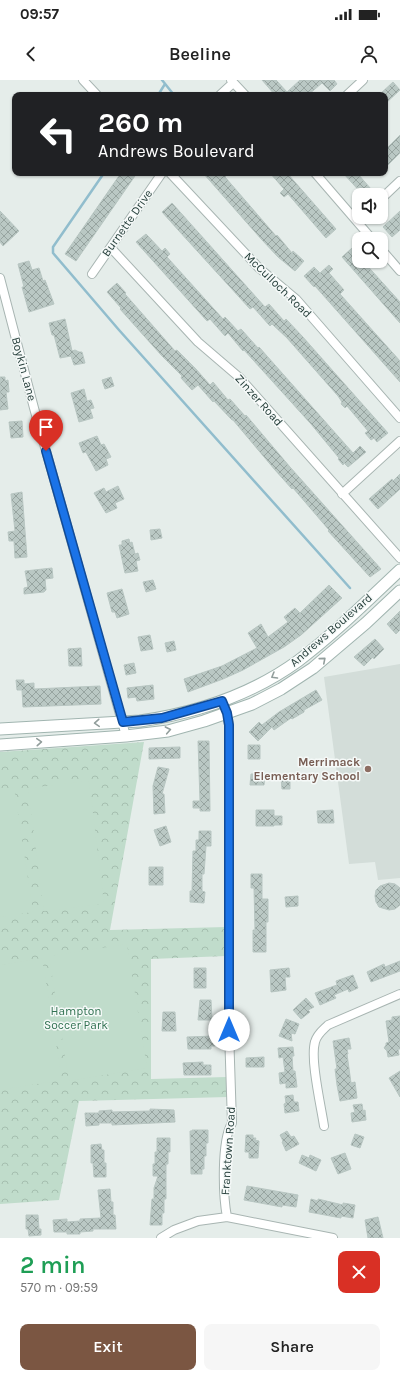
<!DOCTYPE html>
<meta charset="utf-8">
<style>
:root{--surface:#fff;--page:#f6f6f6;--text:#222;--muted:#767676;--accent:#7b5642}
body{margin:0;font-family:Karla,sans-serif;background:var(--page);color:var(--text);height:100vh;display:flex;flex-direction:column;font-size:15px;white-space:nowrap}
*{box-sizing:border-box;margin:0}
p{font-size:13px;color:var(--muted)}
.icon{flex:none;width:22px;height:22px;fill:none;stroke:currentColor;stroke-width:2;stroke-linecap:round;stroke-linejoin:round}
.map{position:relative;height:1158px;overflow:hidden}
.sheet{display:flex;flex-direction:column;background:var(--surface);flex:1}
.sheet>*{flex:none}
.top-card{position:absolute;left:12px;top:12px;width:376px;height:84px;border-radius:8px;box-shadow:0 1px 3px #0004;background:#202124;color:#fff;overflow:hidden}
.buttons{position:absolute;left:352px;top:108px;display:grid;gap:8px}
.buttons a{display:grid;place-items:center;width:36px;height:36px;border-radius:8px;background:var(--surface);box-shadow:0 1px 3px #0004;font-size:20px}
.pin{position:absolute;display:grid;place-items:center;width:34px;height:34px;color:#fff;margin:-41px -17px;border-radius:50% 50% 50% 0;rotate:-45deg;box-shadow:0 0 4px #0007}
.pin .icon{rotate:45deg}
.me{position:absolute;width:44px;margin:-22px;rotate:0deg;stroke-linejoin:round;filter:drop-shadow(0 0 3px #0008)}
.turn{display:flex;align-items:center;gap:14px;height:84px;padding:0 20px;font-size:18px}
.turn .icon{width:52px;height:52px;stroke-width:2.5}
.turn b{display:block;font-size:28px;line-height:34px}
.round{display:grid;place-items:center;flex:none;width:42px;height:42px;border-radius:8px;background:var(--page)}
.overview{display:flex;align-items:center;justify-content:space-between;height:68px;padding:0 20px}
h1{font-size:24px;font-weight:600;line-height:30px;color:#1e9e55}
.button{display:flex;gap:8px;margin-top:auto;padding:8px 20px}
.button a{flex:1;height:46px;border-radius:8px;background:var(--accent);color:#fff;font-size:16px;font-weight:600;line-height:46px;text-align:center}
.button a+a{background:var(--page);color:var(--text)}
.status{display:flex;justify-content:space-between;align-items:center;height:28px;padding:0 20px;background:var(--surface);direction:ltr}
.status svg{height:11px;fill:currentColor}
header{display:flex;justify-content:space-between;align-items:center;height:52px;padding:0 20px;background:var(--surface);font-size:18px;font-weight:600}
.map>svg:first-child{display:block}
.built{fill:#d3ddd9}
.park{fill:url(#park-crowns)}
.pitch{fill:#c0dccb}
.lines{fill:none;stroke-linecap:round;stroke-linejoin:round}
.stream{stroke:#91bdcd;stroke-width:2.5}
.building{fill:url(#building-cross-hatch);stroke:#b8c6c2}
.street-casing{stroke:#a8b5b2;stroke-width:10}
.secondary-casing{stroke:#a1b5b0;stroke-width:13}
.street{stroke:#fff;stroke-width:8}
.secondary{stroke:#fff;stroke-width:11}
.oneway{stroke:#929e9c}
.route-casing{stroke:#114b97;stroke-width:10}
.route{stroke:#1a73e8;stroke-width:7}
.education-dot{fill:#8d6e63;stroke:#f5f9f8;stroke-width:1.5}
.labels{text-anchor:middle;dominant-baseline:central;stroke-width:3;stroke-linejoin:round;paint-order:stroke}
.street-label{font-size:12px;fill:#253e3a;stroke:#f5f9f8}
.education-label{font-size:12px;font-weight:bold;fill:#785e54;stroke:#f5f9f8;text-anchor:end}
.park-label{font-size:12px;fill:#327252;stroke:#f5f9f8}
</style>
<div class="status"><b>09:57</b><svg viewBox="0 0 49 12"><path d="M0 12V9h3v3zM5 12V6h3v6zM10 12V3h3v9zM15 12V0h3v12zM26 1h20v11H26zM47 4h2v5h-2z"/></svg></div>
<header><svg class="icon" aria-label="back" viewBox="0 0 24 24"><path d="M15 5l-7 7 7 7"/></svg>Beeline<svg class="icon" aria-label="person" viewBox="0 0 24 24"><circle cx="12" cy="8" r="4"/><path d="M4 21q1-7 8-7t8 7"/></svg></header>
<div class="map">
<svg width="400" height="1158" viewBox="0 0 400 1158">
<defs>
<pattern id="park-crowns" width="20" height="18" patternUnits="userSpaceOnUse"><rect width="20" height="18" fill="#c0dccb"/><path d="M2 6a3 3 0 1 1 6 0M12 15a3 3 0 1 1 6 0" fill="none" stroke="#a5beaf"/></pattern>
<pattern id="building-cross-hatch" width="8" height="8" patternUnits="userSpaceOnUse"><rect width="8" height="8" fill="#bac8c4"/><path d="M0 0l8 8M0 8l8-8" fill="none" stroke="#97a4a0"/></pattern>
</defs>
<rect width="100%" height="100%" fill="#e5edea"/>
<!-- built -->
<path class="built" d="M400,584V798L378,800L375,782L349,784L324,597Z"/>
<!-- park -->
<path class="park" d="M144,662L110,850L226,847V876L151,879V999L227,997L228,1017L79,1021L59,1120L0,1124V672Z"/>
<!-- pitch -->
<path class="pitch" d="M89,701L104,824L44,831L28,708Z
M14,707L33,832L0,837V710Z
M127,864L147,988L69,1001L49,876Z
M42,878L62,1000L0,1010V885Z"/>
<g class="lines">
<!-- stream -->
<path class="stream" d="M162,0L174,15
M158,15L165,4
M104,93L53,167V173L119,250L350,508"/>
</g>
<!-- building -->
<path class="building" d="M262,0H276L287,12L300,0H334L337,4L330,11L322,3L308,15H275Z
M393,2L400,10L385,24V15H379Z
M400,55V73L385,88V70Z
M121,93H137L76,181L65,174Z
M203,93H229L225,97L276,156L277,155L292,173L293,171L304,181L295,191L278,177L262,160Z
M270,93H287L336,149L326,158L288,114L284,117L280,113L284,109Z
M343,93H357L371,109L363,115Z
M172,123L265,227L269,224L284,241L286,239L302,256L388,353L377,362L374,358L371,360L365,353L368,351L347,326L345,328L341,324L342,322L338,316L287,258L272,244L270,246L253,227L250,229L179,151L162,132Z
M0,131L19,151L3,166L0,162Z
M400,131V150L392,157L383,147Z
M146,154L162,171L165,168L170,174L167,177L223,239L225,237L238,251L241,249L258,268L259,267L353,373L360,366L366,372L348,387L344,383L343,385L338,379L339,378L311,344L244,270L243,271L228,253L225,256L210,239L207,241L136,162Z
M352,168L359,176V181H363L400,222V243L342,177Z
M29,181L32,190L39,188L43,201L45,200L54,224L29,232L22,207H24L18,184Z
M329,185L333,189L329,193L344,210L340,214L400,281V302L315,206L314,207L304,196L314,187L320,193Z
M117,203L126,213L125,214L175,271L177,270L195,288L210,305L213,302L228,320L230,319L245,336L246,335L290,387L381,489L370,497L328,451L329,450L293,408L292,409L275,390L233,340H232L214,321L213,322L198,305L192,310L181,298L182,296L162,276L120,229L121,228L107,212Z
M65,239L72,271L75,270L79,272H82L85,283L74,285L71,276L60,278L54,255H52L49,243Z
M0,297H5V301L8,300L9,312H6L8,329L0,330Z
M111,297L114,306L105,309L102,300Z
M84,309L87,321L91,320L94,328L90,329L93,338L79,342L71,313Z
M22,341L23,357L11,358L9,342Z
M97,356L101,365L104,364L111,377L106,379L108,385L96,391L86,372L83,373L79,363Z
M400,394V409L378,429L369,419L392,399L393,401Z
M118,406L124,419L115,423L117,428L106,433L94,413L104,408L106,412Z
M22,412L27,477L15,478L14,461H9L8,452L15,451L11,414Z
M160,449L162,458L151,460L150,450Z
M129,459L130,463L132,462L135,474L138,473L140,480L136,481L138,491L125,493L119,465H122V461Z
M52,488L53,498L45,499L46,510L44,512L24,514V508L28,507L25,491Z
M153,500L156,509L146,512L143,502Z
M329,505L342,518L301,555L284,567L243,590L223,599L188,612L184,599L222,586L257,568L248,553L261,544L268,557L288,542L284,537L295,528L300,533Z
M122,509L129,534L117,538L115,532H112L107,513Z
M400,531V550L396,554L387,544Z
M150,555L153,569L141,571L138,557Z
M375,559L384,569L374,579L373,577L364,586L354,577Z
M174,561L176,570L167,572L165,563Z
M81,568L82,586H69L68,569Z
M134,583L136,593L126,595L124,585Z
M16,600H24V604L34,603V609L100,606L101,624L23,627L22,610H17Z
M153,605L154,619L137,621L136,617L128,618L127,608Z
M316,610L322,620L304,630V632L292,639L291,638L274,650L272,647L258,661L249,652L259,642L262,645L279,632Z
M198,661H209L210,731H200V728H193V721H200Z
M248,665H260V679H248Z
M180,667V678L149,679V668Z
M158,687L169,689L162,714H164L165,733L154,734L153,706Z
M251,694H265L264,705H250Z
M281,698H290V709H282Z
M256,730H274V736H282V745H274V746H256Z
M333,730L334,743H318L317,731Z
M166,746L171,762L160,766L154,750Z
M199,751H211V766H206L204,794H202V811L205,812L204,823L190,822V811H192L193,771H196V760H199Z
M149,787H163V805H149Z
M251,794H262V819H268V842H266V872H253V850H255L254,808H251Z
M389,803L395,804L400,808V825L395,829L389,830L379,827L376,822L375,816L376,810L380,806Z
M298,816V826L286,827L285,817Z
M400,881V891L371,902L367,892L384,884L385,887Z
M194,888H206V908H194Z
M289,888L290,897H285L286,910L271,912L270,890Z
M353,895L358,908L349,912L348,909L334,915L336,918L320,925L315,913L337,905L336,901Z
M306,918L314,927L308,930L310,932L301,939L293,930Z
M200,920H211L212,940H198Z
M163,932H175L176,951H162Z
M400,936V969H398L399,975L388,977L387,971L384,968L386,965V963L389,962L386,941L392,940V937Z
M286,939L299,944L295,954L291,953L292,961L279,956Z
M214,956L215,966H211V969H188L187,957Z
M349,958L351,969H347L348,974H347L351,1003L355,1002L357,1018L340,1021L337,1005L335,989H337L333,961Z
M293,967L294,976H292L293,991H295L297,1007L286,1008V1003L280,1004L279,993L285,992L283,977L279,978L278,968Z
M264,977V987H246V978Z
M203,982V985H211V995H184L183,983Z
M400,991V1017L389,998Z
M293,1015L294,1022H298L299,1031L285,1033L284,1024L286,1023L285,1016Z
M362,1024L363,1031L365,1030L366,1040L352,1042L351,1033L355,1032L353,1025Z
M150,1029L174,1030L175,1042L112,1045V1043H99V1045L86,1046L85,1033H99V1031L112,1030V1032L150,1031Z
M192,1050H208V1063H206V1076H204V1089H202V1094H191L190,1051H192Z
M287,1051L291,1057L294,1056L299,1064L286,1071L282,1062L283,1061L280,1055Z
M355,1054L364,1057L360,1068L351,1065Z
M246,1055H253V1058H256L255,1060L259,1061L258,1078H249V1072H245Z
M157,1058H170V1072H168V1084H166V1119H164V1133H162V1145H150L152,1119H154V1108L158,1096H153V1084H155V1072H157Z
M101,1064L102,1070H104V1083H106V1097H94L93,1083H91V1065Z
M345,1073L351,1089L338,1094L331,1078Z
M302,1075L309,1078L310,1075L321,1080L316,1091L299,1083Z
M247,1106L298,1115L296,1127L282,1125V1127L244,1120Z
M110,1109L111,1122H113V1135H115L116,1149H93V1151L80,1152V1154H67V1152H54L53,1140L67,1139V1142L80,1141V1139L101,1138L98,1110Z
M311,1119L318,1121V1119L343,1125V1123L355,1125L353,1138L341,1136V1138L309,1132Z
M26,1135H38L39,1149H41V1155L29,1156L28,1149H26Z
M378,1137L383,1158H368L365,1140Z"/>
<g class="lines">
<defs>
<path id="street" d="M83,0L97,15
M231,0L245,15
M220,15L233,3
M347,15L363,0
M170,93L259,188L296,219L400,338
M315,93L372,159
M381,119L400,101
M111,168L198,262L240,298L400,478
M381,169L400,191
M92,194L162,93
M0,198L34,328L126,656
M342,414L400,361
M222,621L227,633L229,645V951L232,1043C221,1061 223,1116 227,1137
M324,1046C321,1026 310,979 315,962C317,954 323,950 328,945L400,914
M161,1158L174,1150L198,1141L227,1137L333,1158"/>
<path id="secondary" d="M0,649L140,641C196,633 251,615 298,581C334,554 367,521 400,490
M0,665L126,656L168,651L204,641L252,624L281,609L313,588L366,543L400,511"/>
</defs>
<!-- street casing -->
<use href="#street" class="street-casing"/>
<!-- secondary casing -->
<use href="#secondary" class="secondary-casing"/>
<!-- street -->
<use href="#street" class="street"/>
<!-- secondary -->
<use href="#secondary" class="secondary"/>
</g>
<!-- one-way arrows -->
<defs><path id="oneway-chevron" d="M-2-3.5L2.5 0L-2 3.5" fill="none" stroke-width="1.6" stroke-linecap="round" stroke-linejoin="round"/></defs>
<g class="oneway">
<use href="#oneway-chevron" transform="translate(323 580) rotate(-41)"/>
<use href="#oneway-chevron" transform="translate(274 596) rotate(150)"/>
<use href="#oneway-chevron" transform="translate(97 643) rotate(176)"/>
<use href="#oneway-chevron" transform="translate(168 650) rotate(-11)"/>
<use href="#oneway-chevron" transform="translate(39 662) rotate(-4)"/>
</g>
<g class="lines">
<defs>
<path id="route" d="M46,371L123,642L162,638L222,621L227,633L229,645V950"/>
</defs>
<!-- route casing -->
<use href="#route" class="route-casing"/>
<!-- route -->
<use href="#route" class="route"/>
</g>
<!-- markers -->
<circle class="education-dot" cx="368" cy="689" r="4"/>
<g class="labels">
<!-- street labels -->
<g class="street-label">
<text transform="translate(127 143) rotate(-55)">Burnette Drive</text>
<text transform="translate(278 205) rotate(44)">McCulloch Road</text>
<text transform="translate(24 289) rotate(75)">Boykin Lane</text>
<text transform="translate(259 320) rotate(48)">Zinzer Road</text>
<text transform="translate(331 550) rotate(-41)">Andrews Boulevard</text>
<text transform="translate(228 1071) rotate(-86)">Franktown Road</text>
</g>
<!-- education labels -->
<g class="education-label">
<text x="360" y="682">Merrimack<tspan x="360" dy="14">Elementary School</tspan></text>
</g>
<!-- park labels -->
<g class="park-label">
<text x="76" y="931">Hampton<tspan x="76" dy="14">Soccer Park</tspan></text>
</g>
</g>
</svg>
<div class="buttons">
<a><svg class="icon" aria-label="sound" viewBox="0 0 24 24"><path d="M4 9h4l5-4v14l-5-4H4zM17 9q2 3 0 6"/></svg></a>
<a><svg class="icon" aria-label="search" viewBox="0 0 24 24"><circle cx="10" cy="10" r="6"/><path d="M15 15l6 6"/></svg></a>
</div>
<div class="pin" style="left:46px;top:371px;background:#d93025"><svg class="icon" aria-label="arrive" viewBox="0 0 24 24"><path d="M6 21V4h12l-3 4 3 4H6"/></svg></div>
<svg class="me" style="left:229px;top:950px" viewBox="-20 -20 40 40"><circle r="19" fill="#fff"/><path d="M0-13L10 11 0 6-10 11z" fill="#1a73e8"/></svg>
<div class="top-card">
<div class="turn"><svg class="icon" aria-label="left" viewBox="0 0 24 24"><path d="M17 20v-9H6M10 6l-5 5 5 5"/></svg><div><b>260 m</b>Andrews Boulevard</div></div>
</div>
</div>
<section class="sheet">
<div class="overview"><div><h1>2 min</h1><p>570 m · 09:59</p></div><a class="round" style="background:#d93025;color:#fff"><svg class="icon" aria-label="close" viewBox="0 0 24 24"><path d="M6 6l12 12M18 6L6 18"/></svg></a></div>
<div class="button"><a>Exit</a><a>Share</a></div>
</section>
